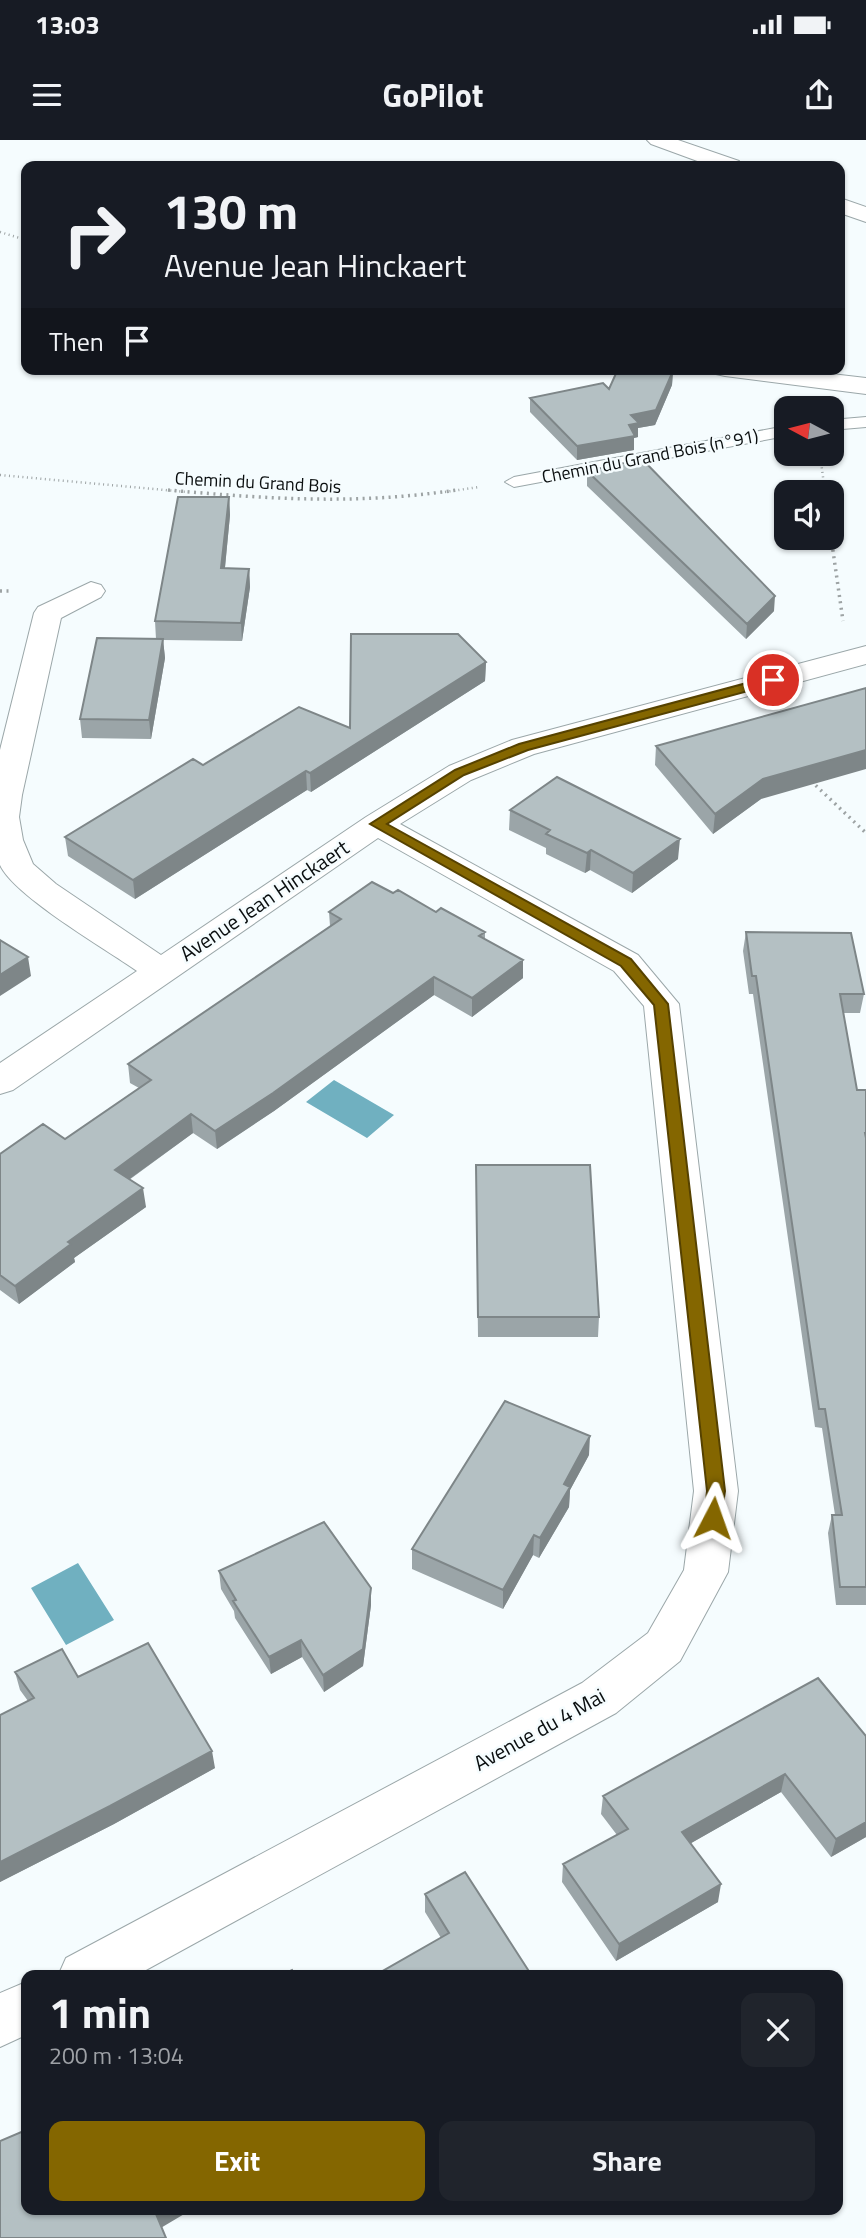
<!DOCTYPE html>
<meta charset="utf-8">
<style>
:root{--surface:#171b24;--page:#20242c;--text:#f1f3f6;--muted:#9ea1a6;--accent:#846600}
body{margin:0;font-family:"Titillium Web",sans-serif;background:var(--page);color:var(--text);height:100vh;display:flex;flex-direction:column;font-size:26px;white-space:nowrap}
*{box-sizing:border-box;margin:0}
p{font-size:23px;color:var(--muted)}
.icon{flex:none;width:38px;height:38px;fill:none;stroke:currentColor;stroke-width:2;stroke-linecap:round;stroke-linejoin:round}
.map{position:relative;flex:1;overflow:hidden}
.sheet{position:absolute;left:21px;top:1830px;width:822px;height:245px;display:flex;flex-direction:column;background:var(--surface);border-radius:14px;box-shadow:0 2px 5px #0004}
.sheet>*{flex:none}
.guide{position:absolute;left:21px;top:21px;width:824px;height:214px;border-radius:14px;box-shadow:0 2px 5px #0004;background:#171b24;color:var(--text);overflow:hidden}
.needle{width:46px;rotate:277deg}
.tools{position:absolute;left:774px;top:256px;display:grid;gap:14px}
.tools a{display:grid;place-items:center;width:70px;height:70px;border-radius:14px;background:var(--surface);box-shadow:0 2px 5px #0004;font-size:35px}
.pin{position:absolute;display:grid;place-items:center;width:60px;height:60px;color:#fff;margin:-30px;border:4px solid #fff;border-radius:50%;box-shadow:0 2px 7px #0007}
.me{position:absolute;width:77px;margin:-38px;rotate:4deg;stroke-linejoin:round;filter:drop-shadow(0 0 5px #0008)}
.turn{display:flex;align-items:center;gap:24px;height:147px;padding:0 28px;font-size:32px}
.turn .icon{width:91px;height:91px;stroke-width:2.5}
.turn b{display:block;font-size:49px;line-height:60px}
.then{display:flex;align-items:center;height:66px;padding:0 28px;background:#0003;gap:14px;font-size:26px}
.round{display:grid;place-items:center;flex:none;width:74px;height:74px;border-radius:14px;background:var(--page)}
.overview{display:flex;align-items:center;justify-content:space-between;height:119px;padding:0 28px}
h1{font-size:42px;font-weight:700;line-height:52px}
.action{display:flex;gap:14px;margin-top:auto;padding:14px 28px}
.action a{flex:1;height:80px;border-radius:14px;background:var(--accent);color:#fff;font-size:28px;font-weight:700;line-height:80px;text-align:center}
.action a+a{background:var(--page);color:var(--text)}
.status{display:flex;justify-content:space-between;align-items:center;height:49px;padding:0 35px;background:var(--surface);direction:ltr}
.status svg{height:19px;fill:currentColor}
header{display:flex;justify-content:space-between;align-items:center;height:91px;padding:0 28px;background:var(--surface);font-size:32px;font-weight:700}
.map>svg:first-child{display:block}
.water{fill:#70b0c0}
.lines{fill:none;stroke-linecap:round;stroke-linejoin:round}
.lane-casing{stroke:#9ba7a9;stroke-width:2}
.street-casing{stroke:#9ba7a9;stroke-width:2}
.secondary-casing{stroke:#9ba7a9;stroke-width:2}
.path-far1{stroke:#9da3a4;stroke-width:2.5;stroke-dasharray:1 3.5;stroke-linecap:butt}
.path{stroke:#9da3a4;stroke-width:3.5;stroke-dasharray:2 4.5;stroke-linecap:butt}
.lane{fill:#fff;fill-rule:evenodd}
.street{fill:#fff;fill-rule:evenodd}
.secondary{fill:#fff;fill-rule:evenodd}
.wall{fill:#9ba5a8}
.shaded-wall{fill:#7e8688}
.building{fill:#b4c0c3;stroke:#7e8688;stroke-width:2}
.route{fill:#846600;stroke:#564200;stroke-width:2}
.labels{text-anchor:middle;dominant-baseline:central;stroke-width:5;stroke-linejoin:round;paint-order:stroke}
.far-street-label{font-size:18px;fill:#0a0e0f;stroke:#f5fcfe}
.street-label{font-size:21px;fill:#0a0e0f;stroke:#f5fcfe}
</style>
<div class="status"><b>13:03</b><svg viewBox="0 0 49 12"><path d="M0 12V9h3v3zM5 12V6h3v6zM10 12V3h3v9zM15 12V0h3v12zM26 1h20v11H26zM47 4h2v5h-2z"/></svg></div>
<header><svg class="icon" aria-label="menu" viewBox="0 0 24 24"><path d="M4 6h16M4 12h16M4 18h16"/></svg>GoPilot<svg class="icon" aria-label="share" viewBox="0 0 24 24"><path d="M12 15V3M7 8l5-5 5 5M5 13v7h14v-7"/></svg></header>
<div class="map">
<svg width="866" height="2098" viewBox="0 0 866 2098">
<rect width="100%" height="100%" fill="#f5fcfe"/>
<!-- water -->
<path class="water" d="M334,940L394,975L367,998L306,962Z
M78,1423L114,1480L66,1505L31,1448Z"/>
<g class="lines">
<defs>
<path id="lane" d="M866,277V287L831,290V280Z
M786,286V296L514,347L505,342L514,337Z"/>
<path id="street" d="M713,229H789L866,238V254L725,236L716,234Z
M91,442L101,445L105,451L101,457L61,478L22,655L19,677L23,700L33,724L56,744L161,815L366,677L449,626L512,600L866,506V524L534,614L471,640L400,684L638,815L679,864L738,1351L728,1432L680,1521L616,1573L135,1836H58L66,1818L582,1543L648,1493L684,1430L694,1351L644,866L614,831L378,698L13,950L0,954V923L137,831C106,809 14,756 0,725V610L34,473L38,467Z
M26,1842V1895L0,1907V1853Z"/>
<path id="secondary" d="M647,0H678L739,21L742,26H711L651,4Z
M840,58L866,67V82L840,73Z"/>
</defs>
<!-- lane casing -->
<use href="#lane" class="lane-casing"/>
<!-- street casing -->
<use href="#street" class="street-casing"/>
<!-- secondary casing -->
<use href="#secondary" class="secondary-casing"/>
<!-- path-far1 -->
<path class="path-far1" d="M0,92L26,100
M820,314L825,352
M0,335L187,352
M445,352L479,347"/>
<!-- path -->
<path class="path" d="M168,350C268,359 356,365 457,350
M831,397L843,481
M0,451H13
M811,641L866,693"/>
<!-- lane -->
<use href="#lane" class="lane"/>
<!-- street -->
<use href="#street" class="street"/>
<!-- secondary -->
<use href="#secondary" class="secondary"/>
</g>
<!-- wall -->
<path class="wall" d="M673,231L672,245L655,285L638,288V297L634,298V310L577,320L530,272V258L609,249Z
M587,331L774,471L746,499L587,346Z
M229,357L230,375L225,428L249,429L250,447L242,501L163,500L165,518L151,599L82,598L80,579L156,499L155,481Z
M486,522L485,541L311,652L307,650L135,759L68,716L65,697L203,625L350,588Z
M656,606L761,659L713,694L655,625Z
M510,670L678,719L632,753L590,730L585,733L546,714V708L509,690Z
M393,753L485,792V799L523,820V838L472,877L434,855L274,971L217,1009L193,993L129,1040L146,1067L74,1118L75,1122L19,1164L0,1150V1014L65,999L139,948L130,943L128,924L330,786L329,772Z
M746,792L864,854L860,873H843L857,950H866V1465H836L828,1393L832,1375H835L822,1288L815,1287L753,854H749L743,811Z
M476,1025L599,1177L598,1197H478Z
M589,1315L570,1350L569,1367L539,1418L533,1415L503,1469L412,1429V1409Z
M219,1431L371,1465L363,1526L324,1552L302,1517L271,1534L235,1478L234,1471L221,1449Z
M15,1532L78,1537L215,1628L114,1684L0,1742V1575L28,1561L20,1550Z
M866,1596V1697L831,1717L781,1652L691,1703L718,1762L616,1821L562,1742L563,1724L617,1695L601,1674L603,1656Z
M425,1754L532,1836H382L381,1832L441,1798L425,1772Z"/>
<!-- shaded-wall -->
<path class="shaded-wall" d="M673,231L672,245L655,285L638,288V297L634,298V310L577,320V306L629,285L631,275Z
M229,357L230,375L223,447L221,428Z
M249,429L250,447L242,501L241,483Z
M775,456L774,471L746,499L747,484Z
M163,499L165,518L151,599L149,580Z
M486,522L485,541L311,652L310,633Z
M866,610V629L761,659L713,694L715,674L763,639Z
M306,631L307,650L135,759L133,740Z
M680,699L678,719L632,753L633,733Z
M591,710L590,730L585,733L587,713Z
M28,817L31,836L0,856V835Z
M523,820V838L472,877V858Z
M434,837V855L274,971L217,1009L215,991Z
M191,974L193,993L117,1048L115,1030Z
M143,1048L146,1067L74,1118L75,1122L19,1164L15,1146L68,1102Z
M590,1296L589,1315L570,1350L569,1367L539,1418L540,1398L564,1344Z
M534,1395L533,1415L503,1469V1450Z
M371,1448V1465L363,1526L324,1552L323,1535Z
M301,1500L302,1517L271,1534L269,1517Z
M212,1611L215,1628L114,1684L0,1742V1722Z
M785,1634L781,1652L679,1710L682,1692Z
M866,1682V1697L831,1717L836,1699Z
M721,1744L718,1762L616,1821L619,1804Z
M163,2070H191L159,2089L156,2074Z"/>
<!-- building -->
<path class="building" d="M618,229H656L673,231L656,270L631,275L639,283L629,285L635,296L577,306L530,258L603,243L609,249Z
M642,319L775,456L747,484L587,331Z
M178,357H229L221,428L249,429L241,483L155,481Z
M351,494H458L486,522L310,633L306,631L133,740L65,697L193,619L203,625L299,567L350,588Z
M97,498L163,499L149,580L80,579Z
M866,548V610L763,639L715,674L656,606Z
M557,637L680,699L633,733L591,710L587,713L546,694L550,690L510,670Z
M372,742L393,753L398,750L436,772L441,768L485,792L479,796L523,820L472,858L434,837L273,953L215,991L191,974L115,1030L143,1048L68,1102L71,1104L15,1146L0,1135V1014L43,984L65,999L151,940L128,924L341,779L329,772Z
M746,792L851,793L864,854H840L857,950H866V993H865L866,998V1447H840L832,1375H842L825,1269H819L756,836H752Z
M0,800L28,817L0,835Z
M476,1025H590L599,1177H478Z
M505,1261L590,1296L564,1344L570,1347L540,1398L534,1395L503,1450L412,1409Z
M324,1382L371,1448L363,1509L323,1535L301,1500L269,1517L233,1461L236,1460L219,1431Z
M148,1503L212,1611L110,1666L0,1722V1575L34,1558L15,1532L62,1509L78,1537Z
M818,1538L866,1596V1682L836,1699L785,1634L682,1692L721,1744L619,1804L563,1724L628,1689L603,1656Z
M465,1732L532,1836H383L381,1832L449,1793L425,1754Z
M292,1830L295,1836H280Z
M26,1990V2070H163L156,2074L166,2098H0V2001Z"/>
<!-- route -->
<path class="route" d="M773,536L780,540L778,543L528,610L464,635L387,684L631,819L668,864L725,1351L720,1384L713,1386L707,1384L704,1378L707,1351L654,865L621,826L370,684L455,630L519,604Z"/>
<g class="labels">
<!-- far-street labels -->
<g class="far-street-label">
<text transform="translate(650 316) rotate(-11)">Chemin du Grand Bois (n°91)</text>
<text transform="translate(258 342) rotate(3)">Chemin du Grand Bois</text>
</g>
<!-- street labels -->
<g class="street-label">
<text transform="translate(264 760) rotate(-34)">Avenue Jean Hinckaert</text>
<text transform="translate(539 1589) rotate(-29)">Avenue du 4 Mai</text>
</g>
</g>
</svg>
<div class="tools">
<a><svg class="needle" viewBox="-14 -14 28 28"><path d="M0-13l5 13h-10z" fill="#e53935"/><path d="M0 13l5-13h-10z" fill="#9ea1a6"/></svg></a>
<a><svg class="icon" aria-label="sound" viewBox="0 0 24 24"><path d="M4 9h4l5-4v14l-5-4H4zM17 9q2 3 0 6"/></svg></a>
</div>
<div class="pin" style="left:773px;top:540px;background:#d93025"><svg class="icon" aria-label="arrive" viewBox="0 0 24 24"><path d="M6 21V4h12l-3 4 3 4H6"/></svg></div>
<svg class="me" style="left:713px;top:1378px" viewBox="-20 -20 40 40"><path d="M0-17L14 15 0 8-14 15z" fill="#846600" stroke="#fff" stroke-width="4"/></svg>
<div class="guide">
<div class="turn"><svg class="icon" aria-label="right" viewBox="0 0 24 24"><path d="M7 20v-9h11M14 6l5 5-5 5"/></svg><div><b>130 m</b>Avenue Jean Hinckaert</div></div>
<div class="then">Then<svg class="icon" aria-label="arrive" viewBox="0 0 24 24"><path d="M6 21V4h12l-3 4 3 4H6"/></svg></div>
</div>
<section class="sheet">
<div class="overview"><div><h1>1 min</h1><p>200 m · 13:04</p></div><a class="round"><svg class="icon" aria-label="close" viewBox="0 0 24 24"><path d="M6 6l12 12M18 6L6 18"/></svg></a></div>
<div class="action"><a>Exit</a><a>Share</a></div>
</section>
</div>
